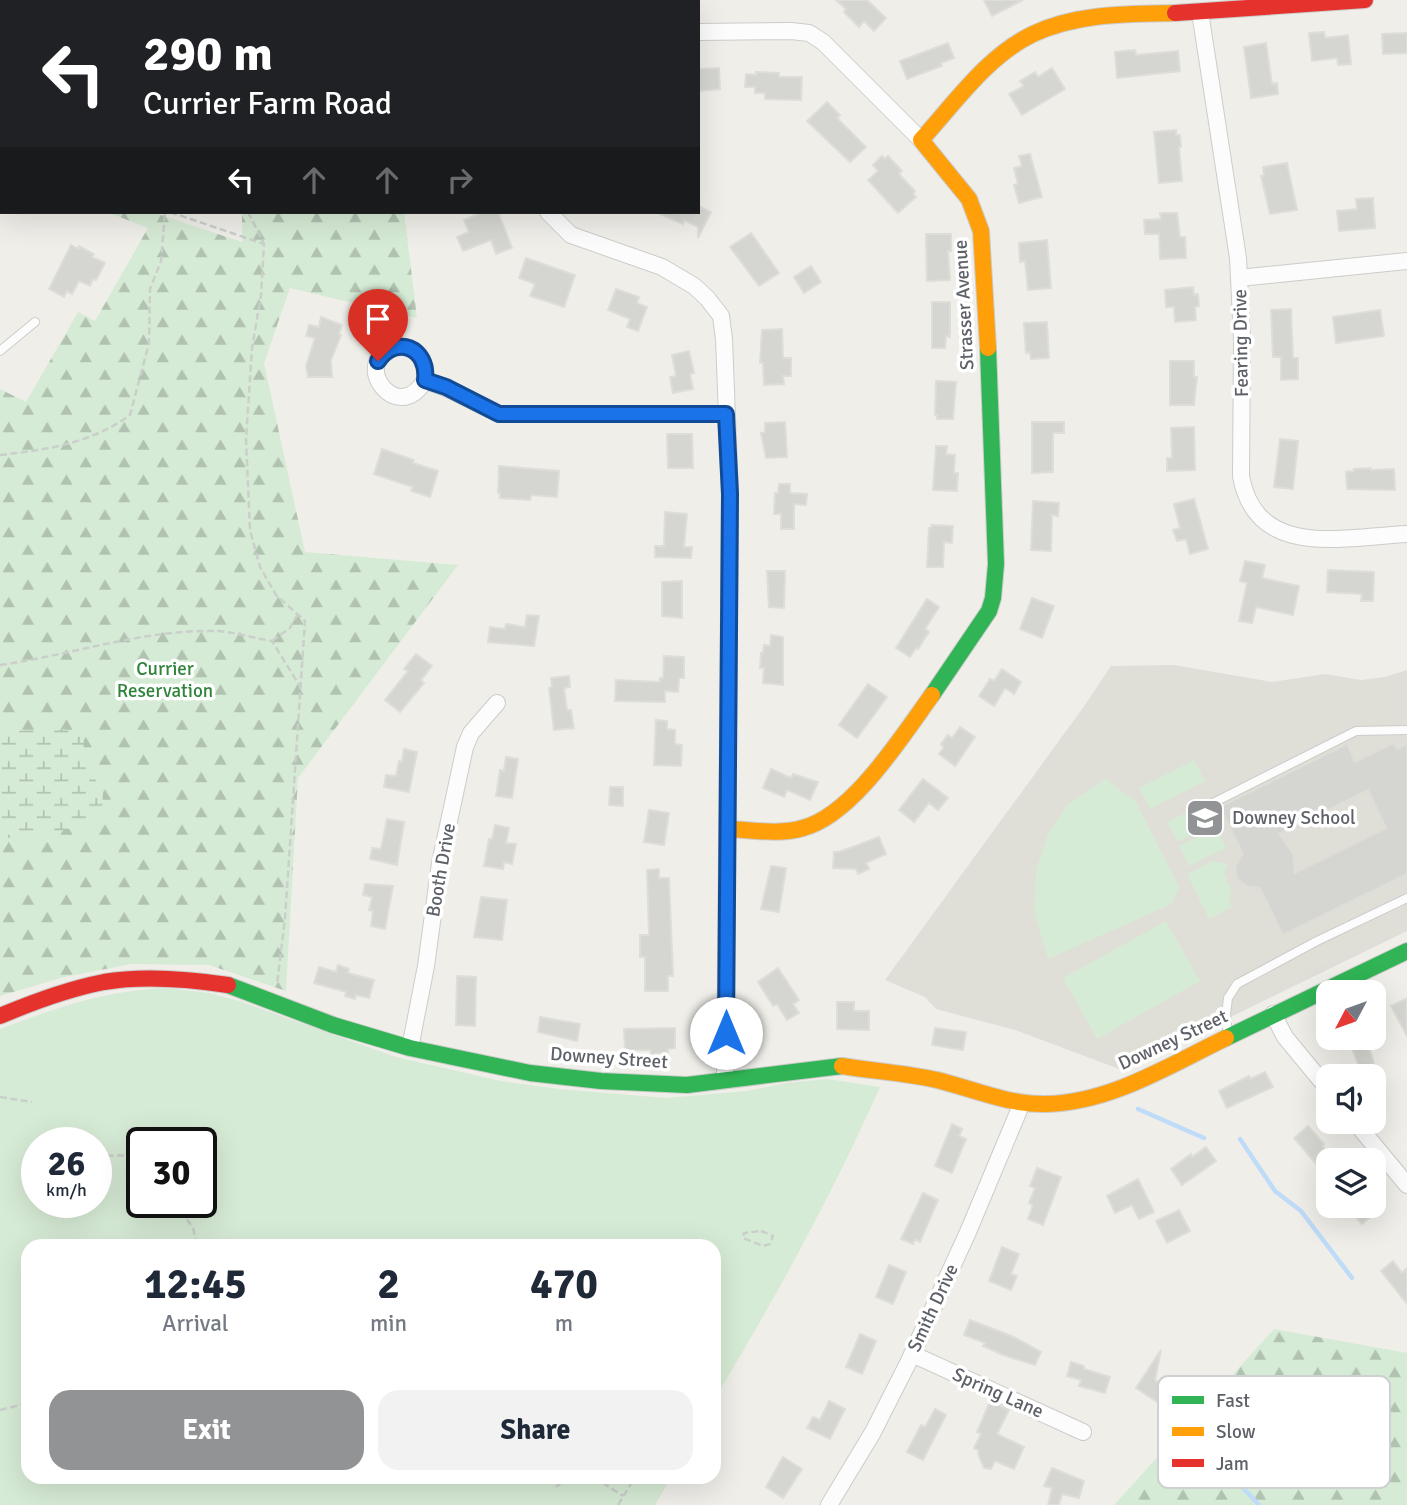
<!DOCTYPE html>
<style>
:root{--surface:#fff;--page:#f2f2f3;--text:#1f2937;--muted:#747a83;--accent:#919395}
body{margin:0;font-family:Signika,sans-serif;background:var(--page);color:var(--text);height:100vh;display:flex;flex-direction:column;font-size:26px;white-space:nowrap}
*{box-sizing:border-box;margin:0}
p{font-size:23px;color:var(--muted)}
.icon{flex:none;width:38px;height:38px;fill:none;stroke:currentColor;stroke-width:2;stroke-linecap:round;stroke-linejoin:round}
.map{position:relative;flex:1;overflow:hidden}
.drawer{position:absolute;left:21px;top:1239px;width:700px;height:245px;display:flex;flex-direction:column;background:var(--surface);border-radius:21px;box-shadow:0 7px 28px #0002}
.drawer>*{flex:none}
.banner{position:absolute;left:0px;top:0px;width:700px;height:214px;box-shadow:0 7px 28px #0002;background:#202124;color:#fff;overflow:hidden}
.needle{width:46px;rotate:229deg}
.tools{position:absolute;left:1316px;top:980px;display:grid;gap:14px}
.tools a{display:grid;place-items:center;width:70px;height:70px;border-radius:14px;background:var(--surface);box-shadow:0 7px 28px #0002;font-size:35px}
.speed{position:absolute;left:21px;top:1127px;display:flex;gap:14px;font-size:35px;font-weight:700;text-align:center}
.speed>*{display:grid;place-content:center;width:91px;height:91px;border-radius:50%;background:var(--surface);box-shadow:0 7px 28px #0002;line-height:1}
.speed small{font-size:18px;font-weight:400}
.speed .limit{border:4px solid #111;border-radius:10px;background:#fff;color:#111}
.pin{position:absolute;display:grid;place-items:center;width:60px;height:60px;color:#fff;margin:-72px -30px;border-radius:50% 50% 50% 0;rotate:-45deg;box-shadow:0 0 7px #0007}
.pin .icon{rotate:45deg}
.me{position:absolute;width:77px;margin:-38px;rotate:0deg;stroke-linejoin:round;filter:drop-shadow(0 0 5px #0008)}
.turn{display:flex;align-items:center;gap:24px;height:147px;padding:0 28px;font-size:32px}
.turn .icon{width:91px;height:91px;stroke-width:2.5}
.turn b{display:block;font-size:49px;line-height:60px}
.lanes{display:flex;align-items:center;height:66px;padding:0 28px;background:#0003;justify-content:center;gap:35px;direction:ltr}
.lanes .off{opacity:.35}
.eta{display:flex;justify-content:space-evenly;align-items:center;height:119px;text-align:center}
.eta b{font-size:42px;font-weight:700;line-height:49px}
.action{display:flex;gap:14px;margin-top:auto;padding:14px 28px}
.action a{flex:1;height:80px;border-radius:21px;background:var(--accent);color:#fff;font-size:28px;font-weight:700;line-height:80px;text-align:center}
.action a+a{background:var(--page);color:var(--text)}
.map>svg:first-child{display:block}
.education{fill:#dfded7}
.green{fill:#d6ebd5;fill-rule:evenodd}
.forest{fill:url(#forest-firs)}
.wetland{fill:url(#wetland-marsh)}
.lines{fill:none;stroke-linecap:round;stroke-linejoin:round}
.stream{stroke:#bedbf8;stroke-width:4.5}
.building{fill:#d5d5d2;stroke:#deddd8;stroke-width:2;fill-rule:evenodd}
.lane-casing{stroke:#cccccb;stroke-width:10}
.street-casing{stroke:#cccccb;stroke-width:18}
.fast-casing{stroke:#cbcbca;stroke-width:18}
.slow-casing{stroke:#cbcbca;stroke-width:18}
.jam-casing{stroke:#cbcbca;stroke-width:18}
.path{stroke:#cacfcb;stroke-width:2.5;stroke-dasharray:7 3.5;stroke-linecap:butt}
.lane{stroke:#fdfcfc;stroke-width:8}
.street{stroke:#fdfcfc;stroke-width:16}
.fast{stroke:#30b455;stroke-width:16}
.slow{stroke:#ff9f0a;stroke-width:16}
.jam{stroke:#e5322d;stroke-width:16}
.route-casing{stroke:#114b97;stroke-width:18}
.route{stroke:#1a73e8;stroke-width:12}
.labels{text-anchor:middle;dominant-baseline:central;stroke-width:7;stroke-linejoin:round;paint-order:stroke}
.street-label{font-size:19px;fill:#5e6268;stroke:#fff}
.park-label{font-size:19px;fill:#30843a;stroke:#fff}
.poi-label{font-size:19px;fill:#5e6268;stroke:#fff;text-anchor:start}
.key{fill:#fff;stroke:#cfd0d2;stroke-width:2}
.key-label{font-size:19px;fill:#5e6268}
</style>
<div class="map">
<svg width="1407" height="1505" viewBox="0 0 1407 1505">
<defs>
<pattern id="forest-firs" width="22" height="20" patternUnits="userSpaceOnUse" patternTransform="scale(1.75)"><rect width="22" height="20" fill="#d6ebd5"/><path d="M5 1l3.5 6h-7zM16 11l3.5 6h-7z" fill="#b1c2b1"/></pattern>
<pattern id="wetland-marsh" width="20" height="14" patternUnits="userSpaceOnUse" patternTransform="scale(1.75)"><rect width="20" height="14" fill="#d6ebd5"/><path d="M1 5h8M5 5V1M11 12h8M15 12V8" fill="none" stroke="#b1c2b1"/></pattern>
</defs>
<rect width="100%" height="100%" fill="#efeee9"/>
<!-- education -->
<path class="education" d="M1174,665L1272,682L1325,674L1361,680L1385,677L1407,670V931L1122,1070L1015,1030L936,1009L925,997L885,980L1085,705L1111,666Z"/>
<!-- green -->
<path class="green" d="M1194,760L1205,781L1150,809L1139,788Z
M1106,779L1136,802L1179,887L1172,904L1048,959L1034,911L1036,870L1048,834L1068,804Z
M1204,804L1214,824L1178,842L1167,822Z
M1216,828L1226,848L1189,866L1179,846Z
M1212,861L1228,864L1224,874L1232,891L1229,897L1232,907L1209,919L1187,874Z
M1166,921L1200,981L1097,1039L1063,978Z
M166,988L209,993L239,1001L396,1057L501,1081L559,1089L666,1098L747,1091L786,1083L827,1079L880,1087C832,1195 775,1299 714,1400V1246H28V1477H671L655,1505H0V1029C59,1007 103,991 166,988ZM37,1143H96V1202H37ZM142,1143H201V1202H142Z"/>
<!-- forest -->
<path class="forest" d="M0,0H162L2,2V172Z
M193,0H487L194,2Z
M107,212H152L242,242V212H404L417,318L290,288L264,363L305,552L458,565L298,778L286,991L209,965L132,964L64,977L0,996V389L26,402L78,312L95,321L148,228Z
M1274,1329L1407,1353V1505H1114Z"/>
<!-- wetland -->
<path class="wetland" d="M0,728C23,736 68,721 84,737L83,760L103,792L102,809L85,825L17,841L2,835L0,832Z"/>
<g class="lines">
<!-- stream -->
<path class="stream" d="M1138,1109L1204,1138
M1240,1139L1275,1191L1301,1211L1352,1278
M1213,1456L1259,1505"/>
</g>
<!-- building -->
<path class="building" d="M836,0H867L886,18L874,31L864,21L859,27L844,12L846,9Z
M984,0H1023L992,16Z
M1324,32L1325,38L1348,35L1351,64L1338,65L1337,58L1312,61L1309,33Z
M1407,33V53L1383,54L1382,34Z
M948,43L954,58L941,63L942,66L907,79L900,61Z
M1266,43L1272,84L1277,83L1278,94L1251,98L1244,47Z
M1135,50L1136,55L1178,51L1180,71L1117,78L1115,52Z
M719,68L720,89L698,91V69Z
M1052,68L1065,89L1022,115L1009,94L1024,86L1020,81L1035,72L1038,77Z
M756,72L779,73V77H802L801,100L765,99V93H755V87H745L746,74L756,75Z
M827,102L840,115L837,118L866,147L850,162L807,121Z
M1176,130V135H1180L1181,147H1179L1182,181L1159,183L1154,132Z
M1030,154L1042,197L1019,203L1014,185L1018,184L1014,168L1022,166L1019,156Z
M882,156L885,159L888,156L902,171L899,174L915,191L913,194L916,197L898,213L868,180L878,171L873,165Z
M1287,163L1297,210L1270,214L1261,176H1264L1263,167Z
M1373,198L1375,228L1339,231L1337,211L1357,209L1356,199Z
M698,206L711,212L698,238V227L684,220L683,224L656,212H698Z
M484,212H498L512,248L496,254L491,240L463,251L457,237L469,232L464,220Z
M1160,213H1177L1180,237H1185L1186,258L1160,259L1159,234H1145L1144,220L1161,219Z
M751,233L779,273L759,286L730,247Z
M926,234H951V251H948L950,280L927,281Z
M1047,240L1051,288L1028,290L1025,261L1020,262L1019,243Z
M71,245L78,249L79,246L94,254L92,257L105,263L96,280L93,279L90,286L79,281L72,294L67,291L64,297L49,289Z
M526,258L575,275L564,307L530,296L535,284L519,278Z
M811,266L821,282L804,293L794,277Z
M1193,287L1194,295L1198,294L1199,306L1195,307L1196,320L1175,322L1174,307H1166L1165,290Z
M616,289L639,297L637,303L647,307L638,331L627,327L630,319L608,310Z
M932,302H950V337L946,336L945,348H932Z
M1291,309L1293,358H1298V379L1281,380V357H1273L1271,310Z
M1380,310L1384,336L1336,343L1333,317Z
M321,317L342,325L339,334L341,335L331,360L332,377H308L306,366L315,338L306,336L309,325L319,327Z
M1047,322L1049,358L1031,359L1030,352L1026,353L1024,323Z
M782,329L783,358H791V376H783L784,384L764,385L763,363H760L762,330Z
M689,351L694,373L690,374L693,389L673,393L670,377L676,376L672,355Z
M1170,361H1194V377H1197L1194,405H1170Z
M936,381L956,382L953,419H937V415H935Z
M785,422L787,457L766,458L761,433L765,432V423Z
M1032,422H1064V433H1053V472L1032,473Z
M1194,427L1195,470L1167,471V458H1172L1171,428Z
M667,434H692L693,468H668Z
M1280,439L1298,441L1293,489L1274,487Z
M936,446H947L946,454L955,455L954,473H958L957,491L933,490Z
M382,449L414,460L413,463L438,471L430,497L411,491L413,487L374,474Z
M499,466L559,471L557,497L531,495L530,500L500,498V493H498Z
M1371,468V470L1394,469L1395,490L1347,489L1346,472L1354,471V469Z
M779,484H790V493L807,494L806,505L794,504V529H781V514H774L775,493H778Z
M1194,499L1208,549L1190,554L1186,539L1177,541L1173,530L1180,528L1174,504Z
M1033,501L1059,503L1058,516L1052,515L1051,551L1031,550Z
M665,512L687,514L684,547H692L691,558L655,557V546H664Z
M932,525L953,526L952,543L944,542L943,567H927L929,528H931Z
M1245,561L1265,565L1262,578L1299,586L1293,615L1256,607L1252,623L1239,621L1247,583L1240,581Z
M1328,570L1374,572L1373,601H1361L1362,594L1327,592Z
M767,571H785L784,608L769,607Z
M682,581V618L662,616V582Z
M1032,598L1054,606L1042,638L1020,629Z
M927,599L939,607L925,629L929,632L918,649L916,648L910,657L896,648Z
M527,615L539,616L534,646L488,642L490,627L505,629L506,624L525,627Z
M771,635L783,637V685L763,683L764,668H760L761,653H763L764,645L770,646Z
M416,654L432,666L421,680L424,683L400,712L385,700L408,671L404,669Z
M664,656L684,657V678H679L678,692L665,691V702L615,701L616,680L660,682V678H663Z
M1002,669L1021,682L1014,694L1005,688L994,706L979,696L990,679L994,681Z
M569,676L570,687L564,688L567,710H571L574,728L554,730L549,688L552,687L551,678Z
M868,684L887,697L857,738L839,725Z
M656,720L667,721V729L675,730V744L682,745L681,766L654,765Z
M960,727L975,737L955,766L939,754L944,747L941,744L948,735L952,738Z
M1394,743L1397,749L1407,744V874L1283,935L1260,888L1247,886L1237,879L1235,867L1243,854L1220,807L1347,744L1355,762ZM1368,790L1386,828L1295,873L1293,854L1279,834Z
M404,749L417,752L409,792L384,787L386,775L396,776L399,761L402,762Z
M506,757L518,759L512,798L496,796L500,770L504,771Z
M771,769L791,778L793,774L818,782L810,800L787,790L784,797L763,788Z
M923,779L948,798L938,810L929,803L914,822L899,810Z
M610,787H623V806L609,805Z
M649,810L669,813L664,845L644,842Z
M387,819L404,822L397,865L370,859L372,848L381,849Z
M495,825L509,828L506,843L516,844L512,864L504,862L503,869L484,866L489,839H492Z
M879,837L886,854L866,863L869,869L858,874L856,869L833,868L834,852H839Z
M771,866L786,868L779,912L761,909Z
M659,869V878H669L673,976H668V991H645V957H640V935H649L647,870Z
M365,884L393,886L385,929L371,926L373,911L369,910L372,897L363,895Z
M481,897L507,900L502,940L474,937Z
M338,965L349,969L348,973L374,980L369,998L356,995L355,999L345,996L346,992L314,983L319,967L336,972Z
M778,968L799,1000L793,1004L799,1013L787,1020L777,1004L773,1006L758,982Z
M457,976L476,977L475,1026L456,1025Z
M1407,998V1036L1391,1006Z
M837,1002H854V1011H869V1030L837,1029Z
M540,1017L580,1024L577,1041L538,1032Z
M675,1028V1048L668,1049V1053L651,1054V1050H625L624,1029Z
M935,1028L966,1032L963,1050L932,1045Z
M1348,1038H1384V1041L1368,1045L1376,1069L1362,1074Z
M1265,1072L1273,1087L1227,1108L1219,1091L1249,1076L1250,1079Z
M952,1124L962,1129L959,1136L966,1139L952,1173L935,1166Z
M1308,1126L1324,1144L1322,1146L1328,1153V1178L1294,1138Z
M1206,1147L1216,1161L1182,1185L1171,1169L1191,1154L1192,1157Z
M1037,1168L1061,1177L1043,1225L1028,1219L1033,1205L1029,1203L1035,1188L1030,1186Z
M1138,1179L1154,1212L1139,1219L1132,1205L1115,1213L1107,1196Z
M923,1193L938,1200L920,1242L915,1239L913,1244L901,1239Z
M1346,1206H1371L1376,1212L1362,1224Z
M1179,1210L1190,1231L1167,1243L1156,1221Z
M1002,1247L1019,1254L1011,1274L1017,1276L1011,1290L989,1281Z
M1393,1261L1402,1273L1407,1268V1304L1381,1271Z
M889,1265L906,1272L893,1304L876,1297Z
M970,1320L1014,1337L1041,1352L1035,1365L1003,1355L983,1346L985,1343L964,1335Z
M860,1334L876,1341L862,1374L846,1367Z
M1161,1350L1155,1380L1182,1399L1172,1412L1136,1388Z
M1071,1362L1084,1366V1369L1110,1377L1105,1393L1079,1386L1081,1380L1067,1376Z
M829,1401L845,1409L830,1439L807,1428L813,1417L820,1420Z
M990,1401L1009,1410L997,1434L1024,1447L1014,1469L995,1461L991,1469L984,1468L978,1454L979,1451L974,1448L981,1434L977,1432Z
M935,1409L946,1415L923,1460L907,1452L921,1425L925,1427Z
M783,1457L802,1469L783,1498L766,1487Z
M1052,1468L1084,1481L1079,1498L1062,1494L1059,1505H1048L1052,1488L1044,1486Z"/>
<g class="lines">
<defs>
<path id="lane" d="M0,351L35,322
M1213,803L1356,731L1407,730
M1228,1037L1226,1014L1228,998L1237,984L1317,941L1407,898"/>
<path id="street" d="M1200,12L1238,258L1242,339L1241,476C1256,560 1344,537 1407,534
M698,32L791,31L809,33L823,42L921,140
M548,212L571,235L662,267L694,286L707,298L721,316L724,339L730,494L725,1080
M1239,278L1407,261
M425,380C398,427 350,363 393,348C415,341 428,361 425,380L446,388L499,414H726
M1273,1014L1285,1037L1328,1089
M410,1048L426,966L440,863L465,747L471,733L497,703
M1355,1122L1407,1185
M912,1354L1083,1432
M829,1505L873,1432L909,1361L968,1232L1022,1103"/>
<path id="fast" d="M932,695L989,611L993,598L996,564L988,348
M228,985L333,1025L410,1048L530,1073L601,1081L687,1085L842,1066
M1226,1038L1407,951"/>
<path id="slow" d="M988,348L981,231L969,199L921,140C955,103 987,56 1033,34C1077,13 1128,14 1175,13
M728,829C753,830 779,835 803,828C853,815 902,736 932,695
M842,1066C873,1071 906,1073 937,1080C973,1089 1009,1105 1046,1104C1110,1103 1170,1065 1226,1038"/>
<path id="jam" d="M1175,13L1365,0
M0,1016C33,1002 68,989 104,982C145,975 188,979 228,985"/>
</defs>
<!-- lane casing -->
<use href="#lane" class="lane-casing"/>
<!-- street casing -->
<use href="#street" class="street-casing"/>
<!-- fast casing -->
<use href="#fast" class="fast-casing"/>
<!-- slow casing -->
<use href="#slow" class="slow-casing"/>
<!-- jam casing -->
<use href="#jam" class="jam-casing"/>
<!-- path -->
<path class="path" d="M228,2L229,0
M0,41L2,43
M170,212L264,244
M248,212L264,244L261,295L252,348L246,440L250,530L260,567L276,595L305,621L285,918L277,985
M0,455C46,450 92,443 130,415L149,343L150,289L161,261L165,212
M272,641L290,628L298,614
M0,665C71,655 141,630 213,631C232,631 253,638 272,641L301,688
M0,1097L32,1102
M96,1156L142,1155
M22,1168L37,1163
M175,1202L193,1228L197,1246
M761,1231L773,1236L770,1244L763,1246L743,1238L744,1233Z
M714,1355L717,1362L714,1370
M0,1410L28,1403
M94,1477L96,1485
M594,1477L623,1496
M556,1487L568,1477
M618,1505L635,1477"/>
<!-- lane -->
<use href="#lane" class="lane"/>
<!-- street -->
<use href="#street" class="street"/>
<!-- fast -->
<use href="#fast" class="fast"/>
<!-- slow -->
<use href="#slow" class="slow"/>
<!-- jam -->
<use href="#jam" class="jam"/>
</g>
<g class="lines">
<defs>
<path id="route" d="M378,361C396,334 429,348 425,380L446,387L499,414H726L730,494L726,1033"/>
</defs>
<!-- route casing -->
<use href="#route" class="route-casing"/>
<!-- route -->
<use href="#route" class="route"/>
</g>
<!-- icons -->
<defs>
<symbol id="school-square" viewBox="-11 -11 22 22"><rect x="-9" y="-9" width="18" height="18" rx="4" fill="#919395" stroke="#fff"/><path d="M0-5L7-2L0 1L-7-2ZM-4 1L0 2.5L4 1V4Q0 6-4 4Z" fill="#fff"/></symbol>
</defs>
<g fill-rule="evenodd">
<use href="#school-square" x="1183" y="796" width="44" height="44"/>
</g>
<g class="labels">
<!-- street labels -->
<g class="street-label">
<text transform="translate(964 305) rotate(-93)">Strasser Avenue</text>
<text transform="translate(1241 343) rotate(-91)">Fearing Drive</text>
<text transform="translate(441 870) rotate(-80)">Booth Drive</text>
<text transform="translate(1173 1040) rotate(-25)">Downey Street</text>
<text transform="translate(609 1058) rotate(4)">Downey Street</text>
<text transform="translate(933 1308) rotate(-65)">Smith Drive</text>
<text transform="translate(998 1393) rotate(24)">Spring Lane</text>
</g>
<!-- park labels -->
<g class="park-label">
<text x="165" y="669">Currier<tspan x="165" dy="22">Reservation</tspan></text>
</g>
<!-- poi labels -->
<g class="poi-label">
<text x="1232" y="818">Downey School</text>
</g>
</g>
<!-- legend -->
<rect x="1158" y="1376" width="232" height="112" rx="10" class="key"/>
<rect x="1172" y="1396" width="32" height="8" fill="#30b455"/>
<rect x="1172" y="1427" width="32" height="9" fill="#ff9f0a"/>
<rect x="1172" y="1459" width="32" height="8" fill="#e5322d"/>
<g class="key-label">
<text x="1216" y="1407">Fast</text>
<text x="1216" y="1438">Slow</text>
<text x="1216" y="1470">Jam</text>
</g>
</svg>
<div class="tools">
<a><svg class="needle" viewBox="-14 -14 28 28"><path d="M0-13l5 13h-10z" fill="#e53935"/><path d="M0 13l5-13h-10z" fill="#747a83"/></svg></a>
<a><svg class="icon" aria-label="sound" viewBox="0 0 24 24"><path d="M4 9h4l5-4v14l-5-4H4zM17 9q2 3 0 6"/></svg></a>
<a><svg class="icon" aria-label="layers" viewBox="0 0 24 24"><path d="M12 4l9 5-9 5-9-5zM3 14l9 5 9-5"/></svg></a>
</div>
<div class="speed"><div>26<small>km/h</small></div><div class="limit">30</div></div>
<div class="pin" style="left:378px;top:361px;background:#d93025"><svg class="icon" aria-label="arrive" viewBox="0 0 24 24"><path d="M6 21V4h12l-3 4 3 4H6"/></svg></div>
<svg class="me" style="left:726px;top:1033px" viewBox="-20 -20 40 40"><circle r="19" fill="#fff"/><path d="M0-13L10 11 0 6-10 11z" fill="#1a73e8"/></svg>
<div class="banner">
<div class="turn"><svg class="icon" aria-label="left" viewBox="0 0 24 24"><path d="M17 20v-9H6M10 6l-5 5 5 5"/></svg><div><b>290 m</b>Currier Farm Road</div></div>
<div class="lanes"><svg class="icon" aria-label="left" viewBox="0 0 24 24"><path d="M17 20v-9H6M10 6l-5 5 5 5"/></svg><svg class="icon off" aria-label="ahead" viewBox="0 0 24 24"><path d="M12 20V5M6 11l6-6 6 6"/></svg><svg class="icon off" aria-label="ahead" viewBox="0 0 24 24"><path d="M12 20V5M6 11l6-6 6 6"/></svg><svg class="icon off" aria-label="right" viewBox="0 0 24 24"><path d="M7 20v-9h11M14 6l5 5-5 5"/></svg></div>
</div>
<section class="drawer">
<div class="eta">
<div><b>12:45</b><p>Arrival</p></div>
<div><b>2</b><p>min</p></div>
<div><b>470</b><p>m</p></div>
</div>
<div class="action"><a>Exit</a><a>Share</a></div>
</section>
</div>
